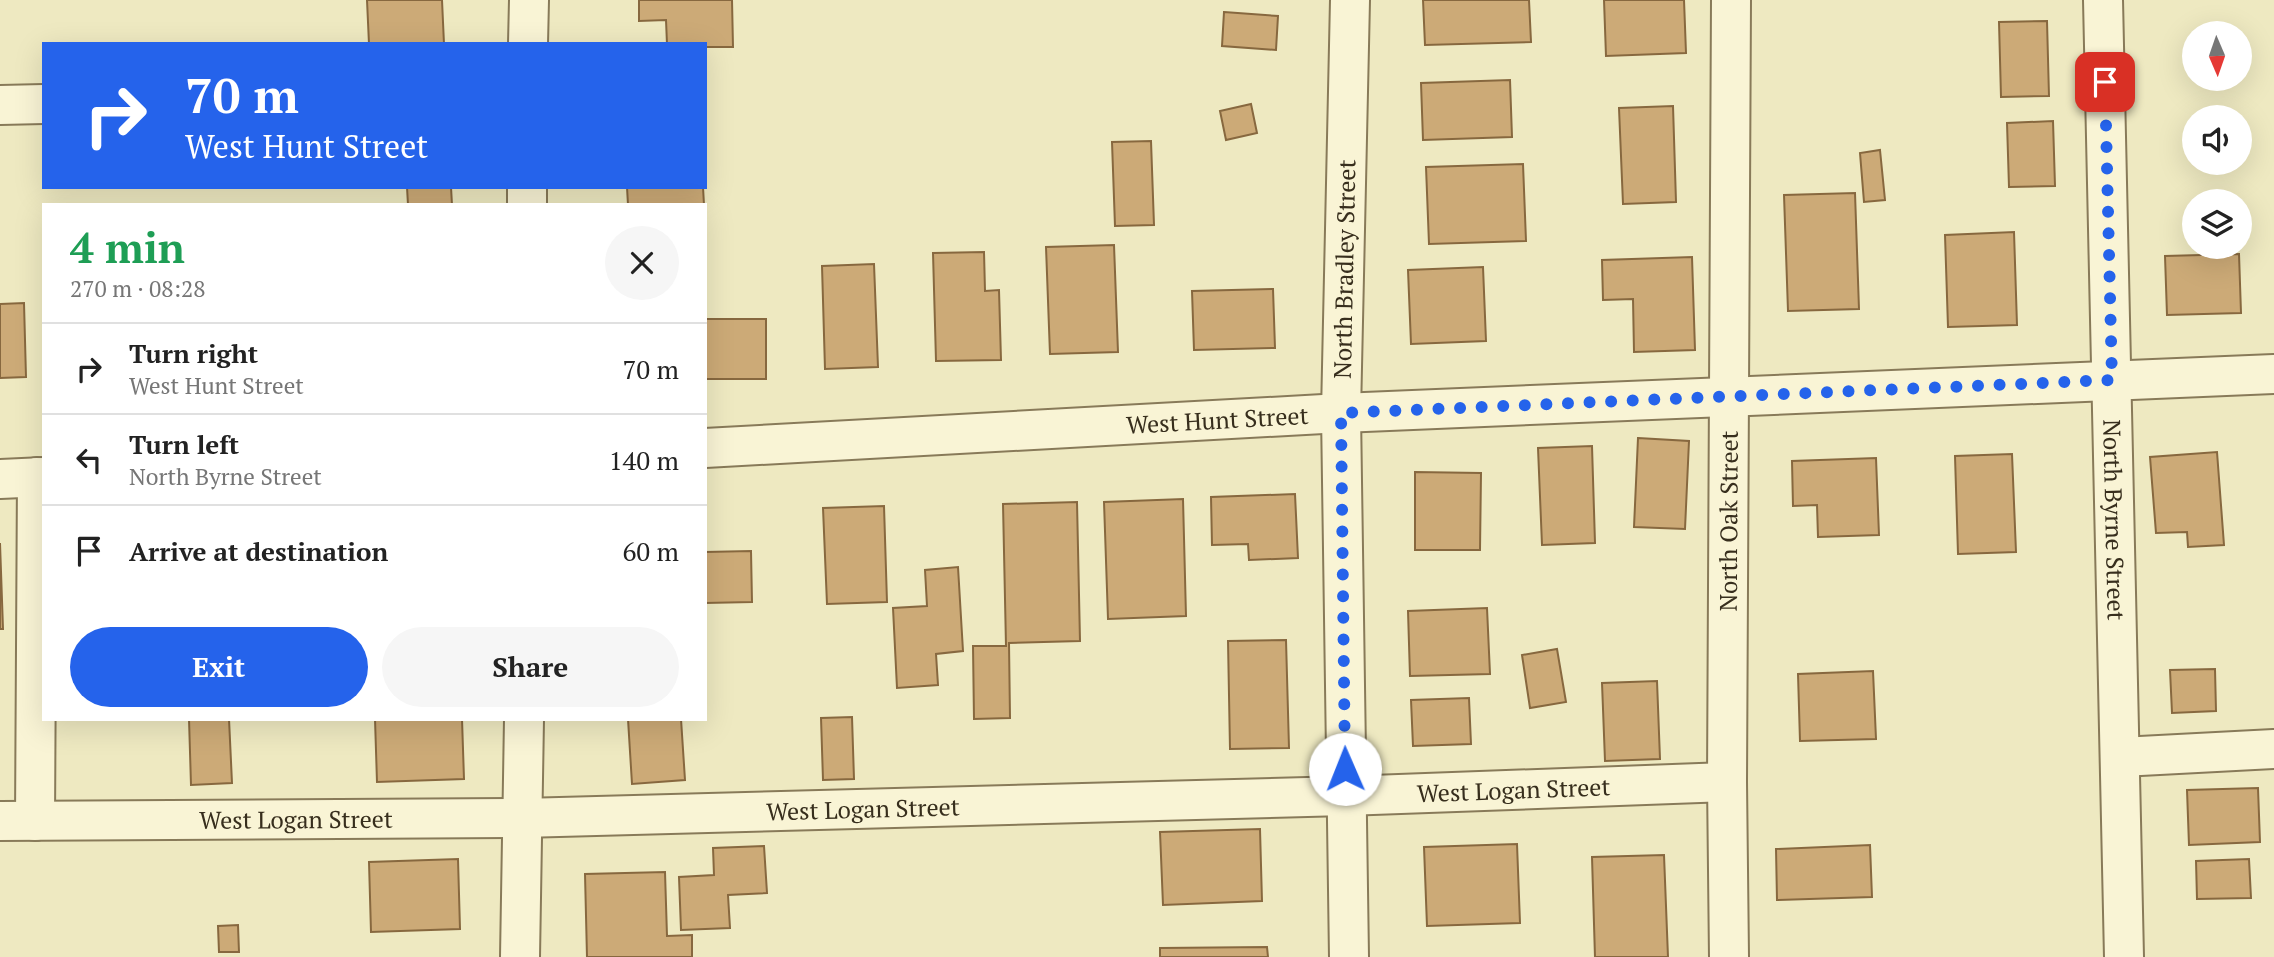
<!DOCTYPE html>
<meta charset="utf-8">
<style>
:root{--surface:#fff;--page:#f6f6f6;--text:#222;--muted:#767676;--line:#e0e0e0;--accent:#2563eb}
body{margin:0;font-family:"PT Serif",serif;background:var(--page);color:var(--text);height:100vh;display:flex;flex-direction:column;font-size:26px;white-space:nowrap}
*{box-sizing:border-box;margin:0}
p{font-size:23px;color:var(--muted)}
.icon{flex:none;width:38px;height:38px;fill:none;stroke:currentColor;stroke-width:2;stroke-linecap:round;stroke-linejoin:round}
.map{position:relative;flex:1;overflow:hidden}
.details{position:absolute;left:42px;top:203px;width:665px;height:518px;display:flex;flex-direction:column;background:var(--surface);border-radius:0px;box-shadow:0 7px 28px #0002}
.details>*{flex:none}
.hud{position:absolute;left:42px;top:42px;width:665px;height:147px;border-radius:0px;box-shadow:0 7px 28px #0002;background:#2563eb;color:#fff;overflow:hidden}
.needle{width:46px;rotate:178deg}
.tools{position:absolute;left:2182px;top:21px;display:grid;gap:14px}
.tools a{display:grid;place-items:center;width:70px;height:70px;border-radius:50%;background:var(--surface);box-shadow:0 7px 28px #0002;font-size:35px}
.pin{position:absolute;display:grid;place-items:center;width:60px;height:60px;color:#fff;margin:-30px;border-radius:14px;box-shadow:0 4px 10px #0006}
.me{position:absolute;width:77px;margin:-38px;rotate:359deg;stroke-linejoin:round;filter:drop-shadow(0 0 5px #0008)}
.turn{display:flex;align-items:center;gap:24px;height:147px;padding:0 28px;font-size:32px}
.turn .icon{width:91px;height:91px;stroke-width:2.5}
.turn b{display:block;font-size:49px;line-height:60px}
.round{display:grid;place-items:center;flex:none;width:74px;height:74px;border-radius:37px;background:var(--page)}
.headline{display:flex;align-items:center;justify-content:space-between;height:119px;padding:0 28px}
h1{font-size:42px;font-weight:700;line-height:52px;color:#1e9e55}
.primary-button{display:flex;gap:14px;margin-top:auto;padding:14px 28px}
.primary-button a{flex:1;height:80px;border-radius:42px;background:var(--accent);color:#fff;font-size:28px;font-weight:700;line-height:80px;text-align:center}
.primary-button a+a{background:var(--page);color:var(--text)}
ul{padding:0;list-style:none}
li{display:flex;align-items:center;gap:21px;height:91px;padding:0 28px;border-top:2px solid var(--line)}
li div{flex:1}
li b{display:block;font-size:26px}
li em{font-style:normal}
.map>svg:first-child{display:block}
.building{fill:#ca7;stroke:#87683f;stroke-width:2}
.lines{fill:none;stroke-linecap:round;stroke-linejoin:round}
.minor-casing{stroke:#887a59;stroke-width:42}
.minor{stroke:#f9f4d5;stroke-width:38}
.route{stroke:#2563eb;stroke-width:12;stroke-dasharray:0 21.6}
.labels{text-anchor:middle;dominant-baseline:central;stroke-width:7;stroke-linejoin:round;paint-order:stroke}
.street-label{font-size:24px;fill:#372e1d;stroke:#f5f1d1}
</style>
<div class="map">
<svg width="2274" height="957" viewBox="0 0 2274 957">
<rect width="100%" height="100%" fill="#eee9c1"/>
<!-- building -->
<path class="building" d="M367,0H442L444,44H369Z
M639,0H732L733,47H705V44H667L666,20L639,21Z
M1423,0H1529L1531,42L1425,45Z
M1604,0H1684L1686,53L1606,56Z
M1224,12L1278,16L1276,50L1222,46Z
M2047,21L2049,96L2001,97L1999,22Z
M1510,80L1512,137L1423,140L1421,83Z
M1251,104L1257,133L1226,140L1220,111Z
M1673,106L1676,202L1623,204L1619,108Z
M2053,121L2055,186L2009,187L2007,123Z
M1151,141L1154,225L1115,226L1112,142Z
M1880,150L1885,200L1864,202L1860,153Z
M1523,164L1526,241L1429,244L1426,167Z
M407,187H451L452,205H408Z
M627,187H703L704,205H628Z
M1855,193L1859,309L1788,311L1784,195Z
M2014,232L2017,325L1948,327L1945,235Z
M1114,245L1118,352L1050,354L1046,247Z
M984,252L985,291L999,290L1001,360L936,361L933,253Z
M2239,254L2241,313L2167,315L2165,256Z
M1692,257L1695,350L1634,352L1633,299L1603,300L1602,260Z
M874,264L878,367L825,369L822,266Z
M1483,267L1486,341L1411,344L1408,270Z
M1273,289L1275,348L1194,350L1192,291Z
M24,303L26,377L0,378V304Z
M705,319H766V379H705Z
M1638,438L1689,441L1685,529L1634,527Z
M1592,446L1595,543L1542,545L1538,448Z
M2217,452L2224,545L2188,547L2187,532L2156,533L2150,457Z
M2012,454L2016,552L1958,554L1955,456Z
M1876,458L1879,535L1818,537L1817,505L1793,506L1792,461Z
M1415,472L1481,473L1480,550H1415Z
M1295,494L1298,558L1249,560L1248,544L1212,545L1211,497Z
M1183,499L1186,616L1108,619L1104,502Z
M1077,502L1080,641L1009,643L1010,718L974,719L973,646H1006L1003,504Z
M884,506L887,602L827,604L823,508Z
M0,543L3,629H0Z
M751,551L752,602L705,603V552Z
M958,567L963,651L936,654L938,685L897,688L893,608L927,606L925,570Z
M1487,608L1490,674L1410,676L1408,611Z
M1286,640L1289,748L1230,749L1228,641Z
M1557,649L1566,702L1530,708L1522,655Z
M2215,669L2216,711L2172,713L2170,670Z
M1873,671L1876,739L1800,741L1798,674Z
M1657,681L1660,759L1605,761L1602,683Z
M1469,698L1471,744L1413,746L1411,700Z
M852,717L854,779L823,780L821,718Z
M189,719H229L232,783L191,785Z
M375,719H462L464,779L377,782Z
M628,719H681L685,780L632,784Z
M2258,788L2260,842L2189,845L2187,790Z
M1260,829L1262,901L1163,905L1160,832Z
M1517,844L1520,923L1427,926L1424,847Z
M1870,845L1872,897L1777,900L1776,849Z
M764,846L767,893L728,895L730,928L681,930L679,877L714,875L713,848Z
M1664,855L1668,957H1595L1592,857Z
M458,859L460,929L371,932L369,862Z
M2249,859L2251,898L2197,899L2196,861Z
M665,872L667,936L692,935V957H587L585,874Z
M238,925L239,952H219L218,926Z
M1267,947L1268,957H1160V948Z"/>
<g class="lines">
<defs>
<g id="minor">
<path id="s1" d="M2103,0L2124,957"/>
<path d="M528,44L529,0"/>
<path d="M0,105L44,104"/>
<path d="M527,187V205"/>
<path id="s2" d="M705,448L1341,413L2274,374"/>
<path d="M0,479L44,477"/>
<path d="M2121,757L2274,749"/>
<path id="s3" d="M0,821L522,818L1345,796L1727,782"/>
<path d="M35,821L37,477"/>
<path d="M520,957L524,719"/>
<path id="s4" d="M1349,957L1341,413L1350,0"/>
<path id="s5" d="M1729,957L1727,782L1731,0"/>
</g>
</defs>
<!-- minor casing -->
<use href="#minor" class="minor-casing"/>
<!-- minor -->
<use href="#minor" class="minor"/>
</g>
<g class="lines">
<!-- route -->
<path class="route" d="M1345,769L1341,413L2112,380L2105,82"/>
</g>
<g class="labels">
<!-- street labels -->
<g class="street-label">
<text stroke="none"><textPath href="#s4" startOffset="688">North Bradley Street</textPath></text>
<text stroke="none"><textPath href="#s2" startOffset="513">West Hunt Street</textPath></text>
<text stroke="none"><textPath href="#s1" startOffset="520">North Byrne Street</textPath></text>
<text stroke="none"><textPath href="#s5" startOffset="436">North Oak Street</textPath></text>
<text stroke="none"><textPath href="#s3" startOffset="1514">West Logan Street</textPath></text>
<text stroke="none"><textPath href="#s3" startOffset="863">West Logan Street</textPath></text>
<text stroke="none"><textPath href="#s3" startOffset="296">West Logan Street</textPath></text>
</g>
</g>
</svg>
<div class="tools">
<a><svg class="needle" viewBox="-14 -14 28 28"><path d="M0-13l5 13h-10z" fill="#e53935"/><path d="M0 13l5-13h-10z" fill="#767676"/></svg></a>
<a><svg class="icon" aria-label="sound" viewBox="0 0 24 24"><path d="M4 9h4l5-4v14l-5-4H4zM17 9q2 3 0 6"/></svg></a>
<a><svg class="icon" aria-label="layers" viewBox="0 0 24 24"><path d="M12 4l9 5-9 5-9-5zM3 14l9 5 9-5"/></svg></a>
</div>
<div class="pin" style="left:2105px;top:82px;background:#d93025"><svg class="icon" aria-label="arrive" viewBox="0 0 24 24"><path d="M6 21V4h12l-3 4 3 4H6"/></svg></div>
<svg class="me" style="left:1345px;top:769px" viewBox="-20 -20 40 40"><circle r="19" fill="#fff"/><path d="M0-13L10 11 0 6-10 11z" fill="#2563eb"/></svg>
<div class="hud">
<div class="turn"><svg class="icon" aria-label="right" viewBox="0 0 24 24"><path d="M7 20v-9h11M14 6l5 5-5 5"/></svg><div><b>70 m</b>West Hunt Street</div></div>
</div>
<section class="details">
<div class="headline"><div><h1>4 min</h1><p>270 m · 08:28</p></div><a class="round"><svg class="icon" aria-label="close" viewBox="0 0 24 24"><path d="M6 6l12 12M18 6L6 18"/></svg></a></div>
<ul>
<li><svg class="icon" aria-label="right" viewBox="0 0 24 24"><path d="M7 20v-9h11M14 6l5 5-5 5"/></svg><div><b>Turn right</b><p>West Hunt Street</p></div><em>70 m</em></li>
<li><svg class="icon" aria-label="left" viewBox="0 0 24 24"><path d="M17 20v-9H6M10 6l-5 5 5 5"/></svg><div><b>Turn left</b><p>North Byrne Street</p></div><em>140 m</em></li>
<li><svg class="icon" aria-label="arrive" viewBox="0 0 24 24"><path d="M6 21V4h12l-3 4 3 4H6"/></svg><div><b>Arrive at destination</b></div><em>60 m</em></li>
</ul>
<div class="primary-button"><a>Exit</a><a>Share</a></div>
</section>
</div>
